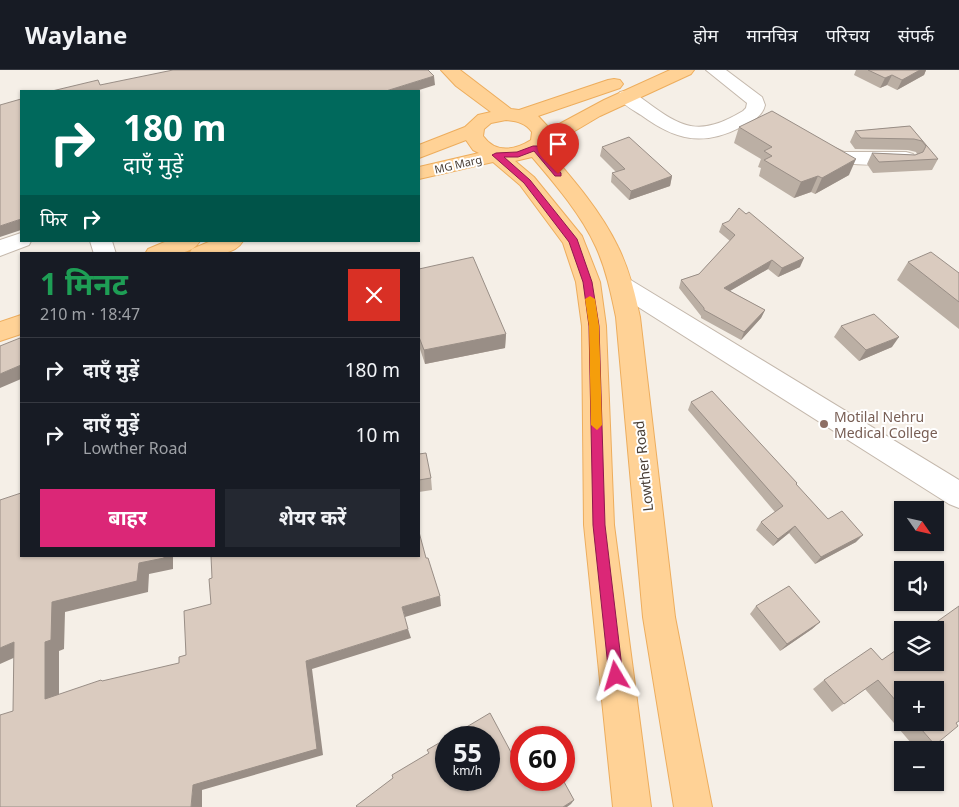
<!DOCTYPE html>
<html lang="hi">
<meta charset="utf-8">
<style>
:root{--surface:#171b24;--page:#242831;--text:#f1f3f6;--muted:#9ea1a6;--line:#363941;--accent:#db2777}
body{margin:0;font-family:"Noto Sans","Noto Sans Devanagari",sans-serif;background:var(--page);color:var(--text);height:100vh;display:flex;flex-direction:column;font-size:19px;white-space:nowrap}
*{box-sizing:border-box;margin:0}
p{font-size:16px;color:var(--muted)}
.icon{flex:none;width:28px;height:28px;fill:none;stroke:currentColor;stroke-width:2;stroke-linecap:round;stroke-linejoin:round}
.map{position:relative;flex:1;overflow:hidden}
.side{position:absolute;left:20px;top:182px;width:400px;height:305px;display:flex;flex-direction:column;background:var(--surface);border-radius:0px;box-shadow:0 1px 4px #0004}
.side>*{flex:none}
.guide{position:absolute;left:20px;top:20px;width:400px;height:152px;border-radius:0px;box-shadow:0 1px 4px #0004;background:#00695c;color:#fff;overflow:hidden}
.needle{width:32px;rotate:124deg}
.controls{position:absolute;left:894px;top:431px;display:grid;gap:10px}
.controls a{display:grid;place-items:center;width:50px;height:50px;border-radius:0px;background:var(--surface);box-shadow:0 1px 4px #0004;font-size:25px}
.speed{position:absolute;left:435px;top:656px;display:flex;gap:10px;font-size:25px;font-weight:700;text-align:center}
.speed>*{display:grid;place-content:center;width:65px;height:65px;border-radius:50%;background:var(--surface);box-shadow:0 1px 4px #0004;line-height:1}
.speed small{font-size:12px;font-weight:400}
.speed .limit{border:8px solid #d22;background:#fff;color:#111}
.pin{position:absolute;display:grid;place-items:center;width:42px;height:42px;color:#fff;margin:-51px -21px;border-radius:50% 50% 50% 0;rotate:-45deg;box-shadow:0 0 5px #0007}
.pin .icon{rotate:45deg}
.me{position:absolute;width:55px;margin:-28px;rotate:353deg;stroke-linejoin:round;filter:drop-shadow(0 0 4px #0008)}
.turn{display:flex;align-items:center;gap:18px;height:105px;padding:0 20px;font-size:22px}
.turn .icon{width:65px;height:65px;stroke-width:2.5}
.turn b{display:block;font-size:35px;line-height:42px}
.then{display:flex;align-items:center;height:48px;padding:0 20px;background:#0003;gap:10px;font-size:19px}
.round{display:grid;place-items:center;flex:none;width:52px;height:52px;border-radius:0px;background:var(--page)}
.overview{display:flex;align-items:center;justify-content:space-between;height:85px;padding:0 20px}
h1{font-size:30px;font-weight:700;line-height:38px;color:#1e9e55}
.button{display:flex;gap:10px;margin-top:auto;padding:10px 20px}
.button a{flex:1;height:58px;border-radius:0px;background:var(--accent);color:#fff;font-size:20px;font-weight:700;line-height:58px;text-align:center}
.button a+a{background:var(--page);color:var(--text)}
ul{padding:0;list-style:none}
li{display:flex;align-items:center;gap:15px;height:65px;padding:0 20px;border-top:1px solid var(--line)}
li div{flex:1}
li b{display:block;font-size:19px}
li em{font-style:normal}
header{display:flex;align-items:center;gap:30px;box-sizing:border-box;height:70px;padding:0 25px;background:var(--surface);border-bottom:1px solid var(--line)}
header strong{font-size:24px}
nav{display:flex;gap:28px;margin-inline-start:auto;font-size:18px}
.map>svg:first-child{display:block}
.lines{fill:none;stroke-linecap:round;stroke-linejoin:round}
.minor-casing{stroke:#c4b8ac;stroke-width:2}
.major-casing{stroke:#edad5d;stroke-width:2}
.minor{fill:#fff;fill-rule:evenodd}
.major{fill:#ffd296;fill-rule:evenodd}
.wall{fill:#bbafa4;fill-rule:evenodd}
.shaded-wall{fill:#998e86}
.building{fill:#dacbbf;stroke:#998e86}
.route{fill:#db2777;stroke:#8e194d}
.slow{fill:#f59e0b}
.education-dot{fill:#8d6e63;stroke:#fff;stroke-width:2}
.labels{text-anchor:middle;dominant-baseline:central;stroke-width:4;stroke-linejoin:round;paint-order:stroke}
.far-street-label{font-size:11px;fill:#493e35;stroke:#fff}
.education-label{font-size:14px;fill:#785e54;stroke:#fff;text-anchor:start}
.street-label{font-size:14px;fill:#493e35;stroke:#fff}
</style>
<header>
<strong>Waylane</strong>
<nav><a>होम</a><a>मानचित्र</a><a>परिचय</a><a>संपर्क</a></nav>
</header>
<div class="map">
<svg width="959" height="737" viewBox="0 0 959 737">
<rect width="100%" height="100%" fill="#f5efe7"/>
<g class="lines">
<defs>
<path id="minor" d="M706,0H726L762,27L765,35C762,48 751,51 741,57C702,77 675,70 641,45C633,40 622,34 617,26L620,22C630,19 636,24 644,30C683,59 699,67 743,41L746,38L747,33Z
M819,71L844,82H906L913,84L916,88L913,92L906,94C881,94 825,100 809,77L812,73Z
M21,163V171H31L29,175L0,186V170Z
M90,171H112L116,184H94Z
M621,207L629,209L959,410V438L949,434L613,221L609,215L613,209Z"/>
<path id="major" d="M441,0H460L511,39L519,40L608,10L614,9L620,10L623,14L620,18L538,46L550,59L604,30L670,0H694L691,4L600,46L546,78C572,108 601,141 618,177C629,199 635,223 640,247L675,547L712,737H674L643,547L616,247C611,223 606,199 596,177C581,144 555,114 532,87L515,91L534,107L582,166L600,212L606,256L614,455L651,737H613L584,455L582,256L576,212L563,173L520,115L493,92L419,109V97L479,83L473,80L466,70L419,88V75L465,57L478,45L491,42L456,16ZM506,50C517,51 526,53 532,62L531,70C515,80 496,84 483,66L484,59L491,53Z
M167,171H200C190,188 162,184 145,184L148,179Z
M211,171H243C233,188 206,184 189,184L192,179Z
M21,245V264L0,271V252Z"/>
</defs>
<!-- minor casing -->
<use href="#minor" class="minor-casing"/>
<!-- major casing -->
<use href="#major" class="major-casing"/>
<!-- minor -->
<use href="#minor" class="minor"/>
<!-- major -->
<use href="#major" class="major"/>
</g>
<!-- wall -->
<path class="wall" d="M856,0H926L924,5L897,20L887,15L880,18L854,5Z
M910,56L938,89L932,100L873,103L867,94L872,83L915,85L917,84L916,82L908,80L855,79L850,72L855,61Z
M739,57L849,105L815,124L811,122L794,128L759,106L761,98L758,97L761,89L734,73Z
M602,77L672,106L670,116L629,130L611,112L612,103L616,102L600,86Z
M722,154L800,197L778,207L768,199L730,221L765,240L761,248L741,270L701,248V246L679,218L681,210L699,204L730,171L719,162Z
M908,192L959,203V259L897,210Z
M419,199L506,264L505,278L425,294L419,276Z
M841,256L892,277L859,291L834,267Z
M691,332L796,415L828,449L856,472L815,494L789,463L773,476L756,460L761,452L775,442L688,340Z
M419,384L431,408L432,420L419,422Z
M756,536L820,552L812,559L780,581L750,544Z
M882,590L956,653L935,675L923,680H917L865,619L832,642L813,619L824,610ZM902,620L935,652H902Z"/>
<!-- shaded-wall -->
<path class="shaded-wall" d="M920,0H926L924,5L897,20L902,10Z
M892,5L887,15L880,18L885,8Z
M434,6L435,15L416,21H386Z
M856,89L849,105L815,124L822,108Z
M672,106L670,116L629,130L631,121Z
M818,106L811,122L794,128L801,112Z
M21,149V160L0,167V156Z
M804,188L800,197L778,207L782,198Z
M772,190L768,199L721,226L724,218Z
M765,240L761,248L741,270L744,262Z
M506,264L505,278L425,294L424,280Z
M899,267L892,277L859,291L866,280Z
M21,295V309L0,318V304Z
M795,456L789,463L773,476L778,469Z
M863,465L856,472L815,494L821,487Z
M164,486H173V499L149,504L148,522L65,542L64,579L59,581V637L45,629V572L52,532L139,493Z
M440,526L441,536L405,547L402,537Z
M820,552L812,559L780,581L787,574Z
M408,559L411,568L312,599L323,685L202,720V737H191L193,715L306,591Z
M14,572L29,581L0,594V578Z
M574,730L571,734L567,737H563Z"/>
<!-- building -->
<path class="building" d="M173,0H428L434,6L386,21H52L98,10L100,15Z
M868,0H920L902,10L892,5L885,8Z
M21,29V149L0,156V35Z
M772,41L856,89L822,108L818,106L801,112L764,90L772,86L764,81L772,77L739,57Z
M910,56L938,89L879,92L872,83L915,85L923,82L926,76L922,71L914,69L861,68L855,61Z
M629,67L672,106L631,121L612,103L625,99L602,77Z
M739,138L746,144L749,142L804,188L782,198L772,190L724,218L765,240L744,262L704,240V238L681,210L699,204L735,165L722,154L729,151Z
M931,182L959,203V232L908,192Z
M473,187L506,264L424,280L419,267V199Z
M874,244L899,267L866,280L841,256Z
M20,268L21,271V295L0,304V276Z
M712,321L797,413L796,414L828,449L842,441L863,465L821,487L795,456L778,469L761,452L783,436L691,332Z
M426,383L431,408L419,410V384Z
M21,423V486H164V488L139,493L137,511L52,532L51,570L45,572V629L101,610L102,611L179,593V587L186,585L184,541L211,534L209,509L212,508L211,486H419V462L426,488H428L440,526L402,537L408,559L306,591L317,679L193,715L191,737H0V645L13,641L14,572L0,578V430Z
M789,516L820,552L787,574L756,536Z
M959,536V651L956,653L958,656L935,675L915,652H935V620H902V638L878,610L844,634L824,610L871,578L882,590L902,576V592H935V560H925Z
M490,643L520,699L521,698V710H563L574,730L563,737H357L356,736L393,708L392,705L429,683L427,680L446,669V710H489V668H448Z"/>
<!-- route -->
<path class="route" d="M533,76H538L561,103V106H555L534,81L518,87H504L530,110L577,169L592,212L599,256L605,455L623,606L621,610L616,613L611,610L609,606L593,455L589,256L583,212L569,172L524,113L492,85L496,83L517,82Z"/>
<!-- slow -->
<path class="slow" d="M590,226L595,229L599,256L602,355L597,360L591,355L589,256L585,229Z"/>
<!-- markers -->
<circle class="education-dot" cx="824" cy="354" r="5"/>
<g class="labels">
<!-- far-street labels -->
<g class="far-street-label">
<text transform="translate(458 94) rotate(-13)">MG Marg</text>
</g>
<!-- education labels -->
<g class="education-label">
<text x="834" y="346">Motilal Nehru<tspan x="834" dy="16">Medical College</tspan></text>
</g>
<!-- street labels -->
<g class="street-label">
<text transform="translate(643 396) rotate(-96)">Lowther Road</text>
</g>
</g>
</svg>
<div class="controls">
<a><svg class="needle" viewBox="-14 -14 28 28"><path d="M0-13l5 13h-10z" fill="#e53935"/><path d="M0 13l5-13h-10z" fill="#9ea1a6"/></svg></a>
<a><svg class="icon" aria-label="sound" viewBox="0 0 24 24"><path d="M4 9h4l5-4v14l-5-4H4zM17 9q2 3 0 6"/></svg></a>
<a><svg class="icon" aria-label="layers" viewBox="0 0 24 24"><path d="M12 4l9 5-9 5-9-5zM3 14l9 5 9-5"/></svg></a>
<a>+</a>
<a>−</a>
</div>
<div class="speed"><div>55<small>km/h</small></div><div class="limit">60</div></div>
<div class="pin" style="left:558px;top:104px;background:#d93025"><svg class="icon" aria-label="arrive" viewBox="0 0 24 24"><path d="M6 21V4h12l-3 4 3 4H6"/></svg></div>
<svg class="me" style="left:616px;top:606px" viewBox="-20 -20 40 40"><path d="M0-17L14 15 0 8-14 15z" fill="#db2777" stroke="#fff" stroke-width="4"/></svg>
<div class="guide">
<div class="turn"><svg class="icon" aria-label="right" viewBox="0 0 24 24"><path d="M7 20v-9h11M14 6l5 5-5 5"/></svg><div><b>180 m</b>दाएँ मुड़ें</div></div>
<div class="then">फिर<svg class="icon" aria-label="right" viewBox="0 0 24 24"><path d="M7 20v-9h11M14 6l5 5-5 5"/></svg></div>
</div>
<section class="side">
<div class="overview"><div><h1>1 मिनट</h1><p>210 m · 18:47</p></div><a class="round" style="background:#d93025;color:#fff"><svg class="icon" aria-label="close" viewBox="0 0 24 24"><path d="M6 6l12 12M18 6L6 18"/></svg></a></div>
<ul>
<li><svg class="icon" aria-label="right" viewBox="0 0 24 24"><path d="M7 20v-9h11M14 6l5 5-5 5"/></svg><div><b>दाएँ मुड़ें</b></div><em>180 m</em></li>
<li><svg class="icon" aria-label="right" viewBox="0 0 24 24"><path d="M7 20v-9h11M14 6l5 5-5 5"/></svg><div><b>दाएँ मुड़ें</b><p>Lowther Road</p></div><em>10 m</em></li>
</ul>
<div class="button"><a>बाहर</a><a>शेयर करें</a></div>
</section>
</div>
